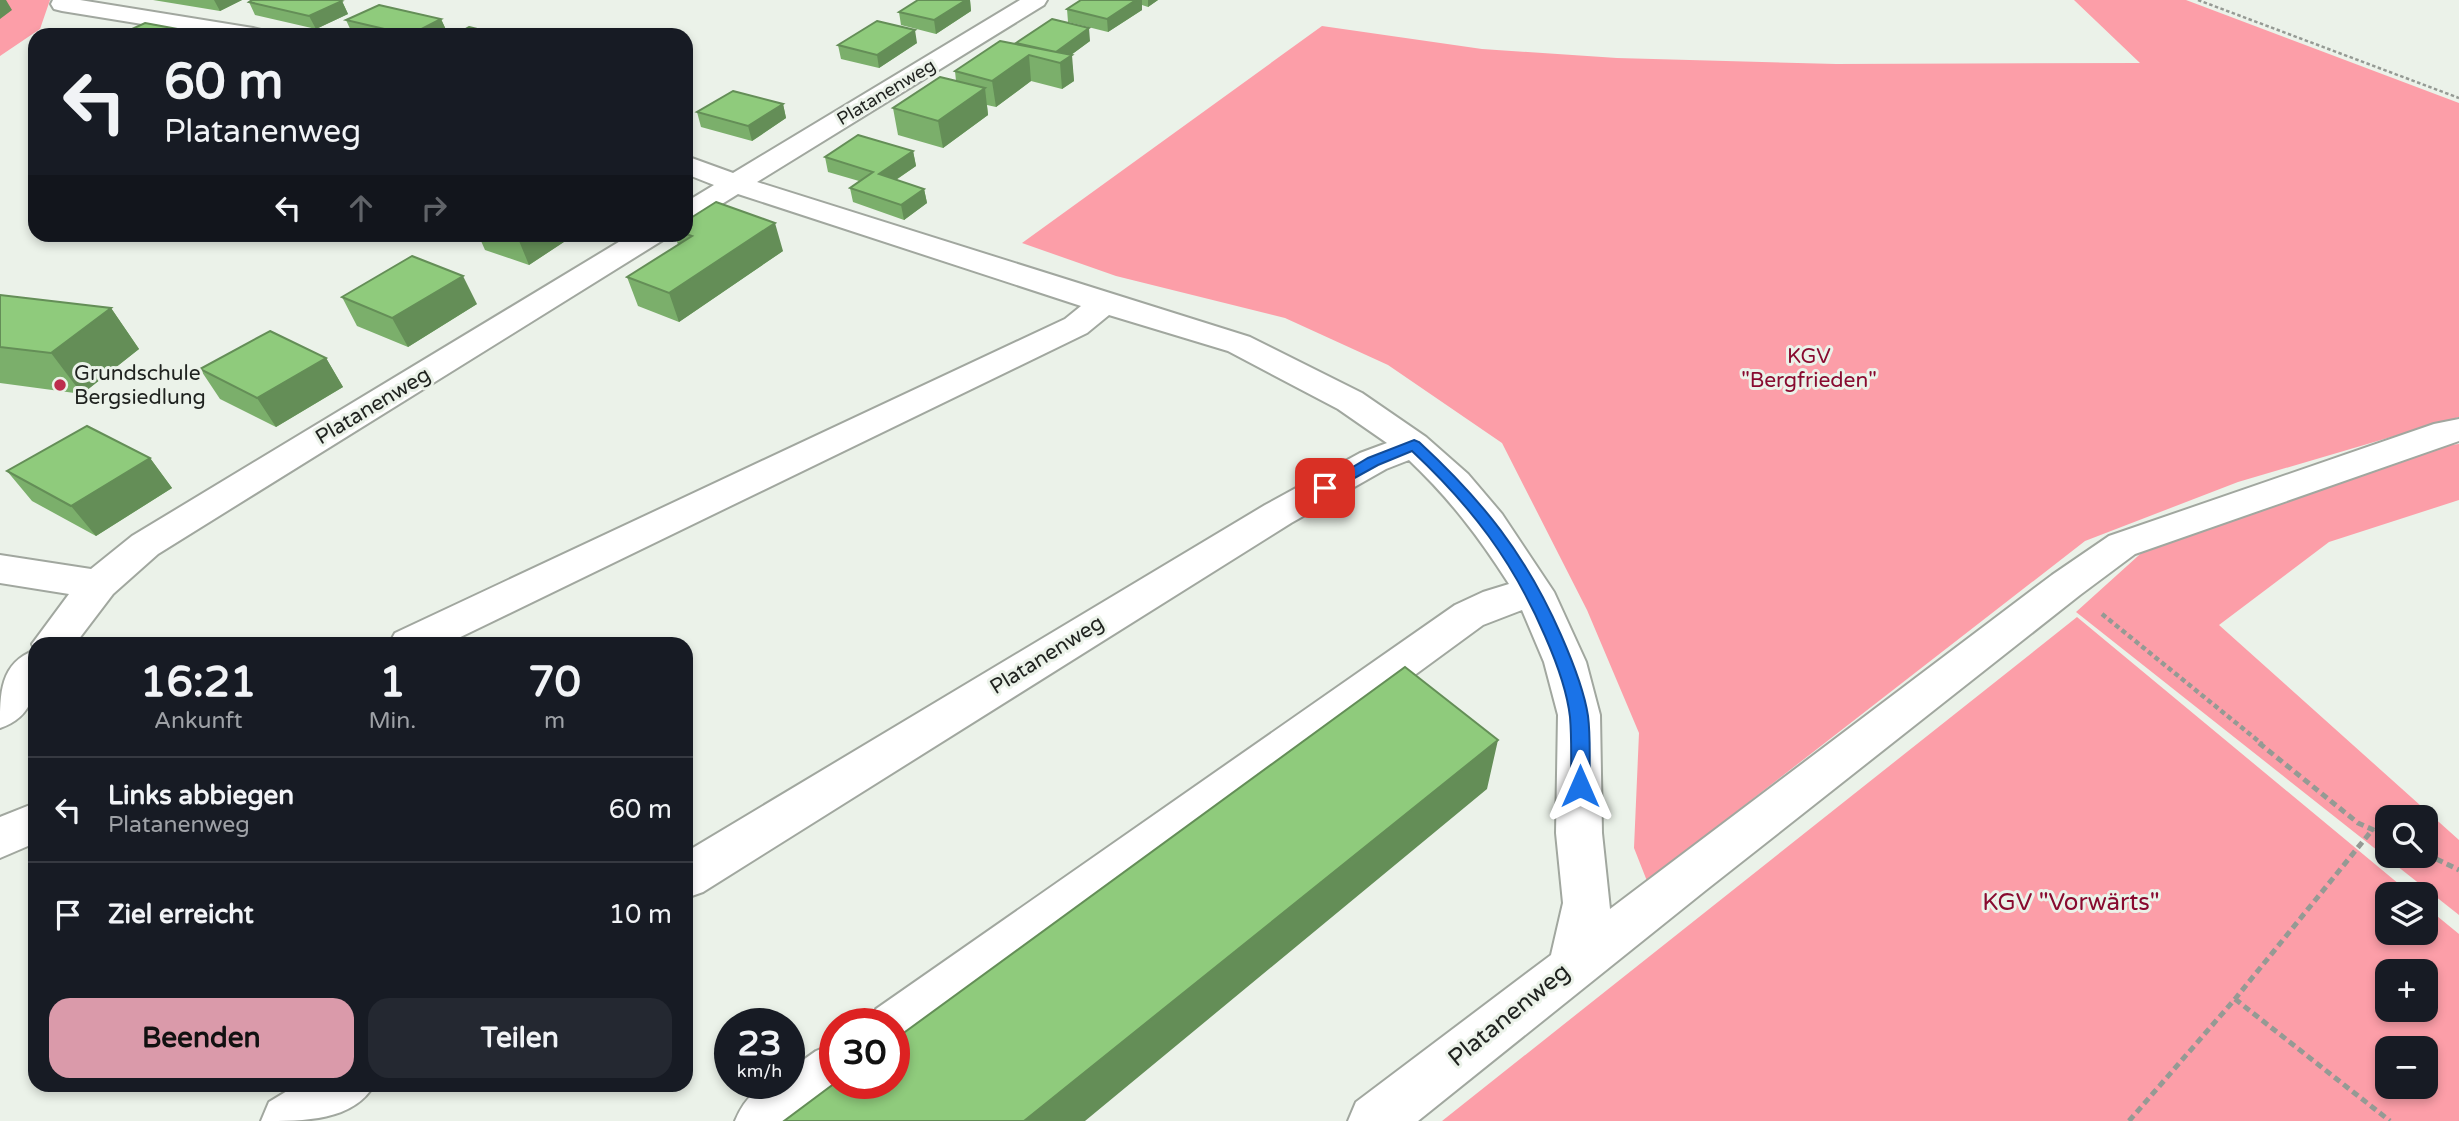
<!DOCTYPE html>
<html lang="de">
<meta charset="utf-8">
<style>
:root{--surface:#171b24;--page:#242831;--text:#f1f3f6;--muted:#9ea1a6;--line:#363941;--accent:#da9aaa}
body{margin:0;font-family:"Varela Round",sans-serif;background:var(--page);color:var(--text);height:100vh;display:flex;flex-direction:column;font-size:26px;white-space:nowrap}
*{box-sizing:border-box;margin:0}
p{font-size:23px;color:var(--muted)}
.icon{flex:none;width:38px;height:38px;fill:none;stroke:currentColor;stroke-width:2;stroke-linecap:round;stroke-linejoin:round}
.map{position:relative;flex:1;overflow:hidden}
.drawer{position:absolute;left:28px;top:637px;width:665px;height:455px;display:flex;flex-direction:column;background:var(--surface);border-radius:21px;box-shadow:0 4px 10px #0003}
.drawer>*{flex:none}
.top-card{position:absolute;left:28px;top:28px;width:665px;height:214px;border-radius:21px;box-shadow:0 4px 10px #0003;background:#171b24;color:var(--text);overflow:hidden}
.fabs{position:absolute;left:2375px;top:805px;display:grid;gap:14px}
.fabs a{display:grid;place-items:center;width:63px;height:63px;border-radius:14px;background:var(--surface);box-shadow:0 4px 10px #0003;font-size:35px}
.speed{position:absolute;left:714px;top:1008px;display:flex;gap:14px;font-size:35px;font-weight:700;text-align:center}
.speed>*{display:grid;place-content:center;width:91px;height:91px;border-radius:50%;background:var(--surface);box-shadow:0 4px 10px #0003;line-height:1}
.speed small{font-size:18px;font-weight:400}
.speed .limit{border:10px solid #d22;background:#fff;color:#111}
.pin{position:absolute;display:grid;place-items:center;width:60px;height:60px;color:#fff;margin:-30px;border-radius:14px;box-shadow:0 4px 10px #0006}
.me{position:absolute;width:77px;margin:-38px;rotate:0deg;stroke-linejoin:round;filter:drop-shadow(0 0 5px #0008)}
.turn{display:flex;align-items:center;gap:24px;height:147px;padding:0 21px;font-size:32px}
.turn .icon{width:91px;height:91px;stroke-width:2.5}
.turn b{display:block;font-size:49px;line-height:60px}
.lanes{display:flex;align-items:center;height:66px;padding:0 21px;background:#0003;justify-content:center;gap:35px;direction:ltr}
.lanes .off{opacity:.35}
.eta{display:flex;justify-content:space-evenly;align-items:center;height:119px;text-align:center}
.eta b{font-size:42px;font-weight:800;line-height:49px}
.cta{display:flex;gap:14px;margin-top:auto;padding:14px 21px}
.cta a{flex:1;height:80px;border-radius:21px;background:var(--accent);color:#111;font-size:28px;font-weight:800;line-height:80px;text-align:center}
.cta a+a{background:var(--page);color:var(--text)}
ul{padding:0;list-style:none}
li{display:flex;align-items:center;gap:21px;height:105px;padding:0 21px;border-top:2px solid var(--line)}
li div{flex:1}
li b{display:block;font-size:26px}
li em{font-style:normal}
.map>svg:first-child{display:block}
.green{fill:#fc9ea8;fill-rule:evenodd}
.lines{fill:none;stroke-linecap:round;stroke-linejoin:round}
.minor-casing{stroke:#a1a79f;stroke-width:4}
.path-far2{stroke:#959a94;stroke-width:2.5;stroke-dasharray:3.5 2.5;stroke-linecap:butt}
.path-far1{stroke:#959a94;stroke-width:4.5;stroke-dasharray:5 3.5;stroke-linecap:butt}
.path{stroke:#959a94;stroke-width:5;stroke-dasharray:7 4.5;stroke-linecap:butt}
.minor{fill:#fff;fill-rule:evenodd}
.wall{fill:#7baf6b}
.shaded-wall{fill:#648e57}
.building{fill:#8fcb7c;stroke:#648e57;stroke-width:2}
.route{fill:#1a73e8;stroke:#114b97;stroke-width:2}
.poi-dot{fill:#bd2d4d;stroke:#ebf2e9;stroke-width:2.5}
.labels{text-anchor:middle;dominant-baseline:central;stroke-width:6;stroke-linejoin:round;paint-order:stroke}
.far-street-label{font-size:18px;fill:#1f221f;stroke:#ebf2e9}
.park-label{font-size:21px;fill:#880a2f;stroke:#ebf2e9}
.poi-label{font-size:21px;fill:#1f221f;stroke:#ebf2e9;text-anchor:start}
.street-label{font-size:21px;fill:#1f221f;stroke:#ebf2e9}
.near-park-label{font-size:24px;fill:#880a2f;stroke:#ebf2e9}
.near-street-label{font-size:24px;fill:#1f221f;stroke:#ebf2e9}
</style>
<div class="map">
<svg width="2459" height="1121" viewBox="0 0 2459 1121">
<rect width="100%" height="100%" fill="#ebf2e9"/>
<!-- green -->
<path class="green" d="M0,0H50L40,29L0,56Z
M2074,0H2186L2459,103V417L2238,482L2085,541L1647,881L1634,848L1639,733L1587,610L1502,443L1388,365L1285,318L1116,276L1022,243L1322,26L1482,49L1617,58L1836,64L2140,63Z
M2459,444V500L2329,542L2219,625L2459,840V915L2076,612L2148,547L2434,447ZM2387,817H2426V856H2387Z
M2077,617L2411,894H2387V933H2426V907L2459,934V1121H1442ZM2426,971V1010H2387V971ZM2387,1048H2426V1087H2387Z"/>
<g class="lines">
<defs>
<path id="minor" d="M53,0H80L253,28L261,30L265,35H210L62,11L54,9L51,4Z
M1020,0H1047L1044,5L757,182L1250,337L1362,393L1426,437L1468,474L1502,514L1554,592L1586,662L1600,715L1602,833L1610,909L2052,575L2109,536L2434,424L2459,419V441L2135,554L2080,595L1706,890L1418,1121H1348L1356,1102L1551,955L1563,903L1556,833L1558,715L1544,662L1522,610L1483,625L912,1043L894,1050V1024H869L876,1009L1455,605L1483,592L1509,584C1479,537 1450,499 1409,460L1386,469L1291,523L703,892L686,898V852L1265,505L1360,453L1387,443L1338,409L1228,351L1109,315L1087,333L446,644H389L395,633L1065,319L1081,306L738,194L696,220L686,223V202L714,185L686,174V156L733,173Z
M632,234H667L663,240L158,554L113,594L75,644H35C35,680 41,714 0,728C0,693 0,663 35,650L32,644L69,594L0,583V555L91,569L132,536Z
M35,803V843L0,858V817Z
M835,1043V1083H855L854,1087L807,1121H735C746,1095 760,1083 789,1083V1070L816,1051Z
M297,1085H374C353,1121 305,1121 261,1121L269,1102Z"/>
</defs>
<!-- minor casing -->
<use href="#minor" class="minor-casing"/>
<!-- path-far2 -->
<path class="path-far2" d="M2198,0L2459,98"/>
<!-- path-far1 -->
<path class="path-far1" d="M2102,614L2262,744"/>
<!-- path -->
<path class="path" d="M2259,743L2358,823L2387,836
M2426,854L2459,870
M2235,999L2390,1121
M2129,1121L2235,999L2373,829"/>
<!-- minor -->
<use href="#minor" class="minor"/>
</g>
<!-- wall -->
<path class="wall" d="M153,0H242L220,11Z
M918,0H970L971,11L936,34L901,25L899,12Z
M1081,0H1158L1148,7L1142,5V10L1108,32L1068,22L1067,9Z
M342,1L348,14L316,29L255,15L249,2Z
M441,19L447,32L441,35H360L352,33L346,20Z
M1090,41L1071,55L1074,81L1062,89L1031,81L996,107L987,105L988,115L943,148L898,135L893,108L956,81L955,71L1016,44Z
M917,43L879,68L841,59L838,45Z
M783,104L786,118L752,141L701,127L697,112Z
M913,151L916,166L896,180L924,189L927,203L904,220L853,202L850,188L859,181L828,172L825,157Z
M686,221L783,251L679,322L638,306L627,277L678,245L675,234H686Z
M478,234H576L529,265L485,250Z
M0,295L111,308L139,349L82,394L0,383Z
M342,297L477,304L408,347L357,326Z
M326,358L343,387L276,427L220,399L200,369Z
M150,458L172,488L96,536L32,501L7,471Z"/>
<!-- shaded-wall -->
<path class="shaded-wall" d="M0,0H6L12,10L0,19Z
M214,0H242L220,11Z
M966,0H970L971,11L936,34L934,20Z
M1136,0H1142V10L1108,32L1107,19Z
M1148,0H1158L1148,7Z
M342,1L348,14L316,29L309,16Z
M441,19L447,32L441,35H410Z
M1089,28L1090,41L1060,63L1054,53Z
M915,30L917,43L879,68L877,55Z
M1029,55L1031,81L996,107L992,81Z
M1072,55L1074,81L1062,89L1060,63Z
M985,88L988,115L943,148L938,121Z
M783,104L786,118L752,141L748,126Z
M913,151L916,166L882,189L879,174Z
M924,189L927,203L904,220L901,205Z
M775,223L783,251L679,322L669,293Z
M520,234H576L529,265L517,236Z
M463,276L477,304L408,347L392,318Z
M111,308L139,349L82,394L51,353Z
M326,358L343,387L276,427L257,398Z
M150,458L172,488L96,536L71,506Z
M1498,740L1487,789L1085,1121H1024Z"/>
<!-- building -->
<path class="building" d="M252,0H339L342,1L309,16L249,2Z
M918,0H966L934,20L899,12Z
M1081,0H1136L1107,19L1067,9Z
M379,5L441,19L410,35L346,20Z
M1052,19L1089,28L1056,52L1016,43Z
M877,21L915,30L877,55L838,45Z
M145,23L210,35H119Z
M469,27L502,35H455Z
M1000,41L1072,55L1060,63L1029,55L992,81L955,71Z
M940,77L985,88L938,121L893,108Z
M733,91L783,104L748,126L697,112Z
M858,135L913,151L879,174L924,189L901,205L850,188L873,172L825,157Z
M716,202L775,223L669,293L627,277L692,236L686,234V221Z
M412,256L463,276L392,318L342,297Z
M0,295L111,308L51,353L0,347Z
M270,331L326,358L257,398L200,369Z
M87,426L150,458L71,506L7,471Z
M1405,667L1498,740L1024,1121H784L835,1083H894V1040Z"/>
<!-- route -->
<path class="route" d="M1414,440L1419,442C1483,501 1526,555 1561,635C1572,660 1584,689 1588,716C1591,739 1589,763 1590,786L1587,792L1580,794L1574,792L1571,786C1571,763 1572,740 1570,717C1567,690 1556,661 1545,636C1513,561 1471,506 1412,451L1378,465L1331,491L1325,493L1318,488L1368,458Z"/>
<!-- markers -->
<circle class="poi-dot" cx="60" cy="385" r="7"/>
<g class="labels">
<!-- far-street labels -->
<g class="far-street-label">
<text transform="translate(886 92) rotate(-31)">Platanenweg</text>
</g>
<!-- park labels -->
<g class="park-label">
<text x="1809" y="356">KGV<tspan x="1809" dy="24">"Bergfrieden"</tspan></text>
</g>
<!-- poi labels -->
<g class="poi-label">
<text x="74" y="373">Grundschule<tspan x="74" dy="24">Bergsiedlung</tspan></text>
</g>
<!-- street labels -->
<g class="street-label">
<text transform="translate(373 406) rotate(-31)">Platanenweg</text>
<text transform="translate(1047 655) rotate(-32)">Platanenweg</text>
</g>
<!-- near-park labels -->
<g class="near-park-label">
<text x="2071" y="902">KGV "Vorwärts"</text>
</g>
<!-- near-street labels -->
<g class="near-street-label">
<text transform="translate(1509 1015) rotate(-39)">Platanenweg</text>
</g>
</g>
</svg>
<div class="fabs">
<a><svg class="icon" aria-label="search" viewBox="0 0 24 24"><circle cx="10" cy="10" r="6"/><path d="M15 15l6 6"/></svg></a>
<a><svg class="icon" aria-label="layers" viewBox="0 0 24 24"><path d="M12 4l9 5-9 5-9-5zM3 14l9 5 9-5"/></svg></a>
<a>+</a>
<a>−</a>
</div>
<div class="speed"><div>23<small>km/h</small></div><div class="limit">30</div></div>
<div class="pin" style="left:1325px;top:488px;background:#d93025"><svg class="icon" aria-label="arrive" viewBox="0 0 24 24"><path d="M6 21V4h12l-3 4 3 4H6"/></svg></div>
<svg class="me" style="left:1580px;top:786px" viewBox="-20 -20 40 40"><path d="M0-17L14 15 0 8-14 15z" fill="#1a73e8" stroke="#fff" stroke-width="4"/></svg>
<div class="top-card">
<div class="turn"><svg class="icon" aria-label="left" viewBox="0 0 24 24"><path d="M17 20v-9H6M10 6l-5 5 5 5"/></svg><div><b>60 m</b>Platanenweg</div></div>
<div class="lanes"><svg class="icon" aria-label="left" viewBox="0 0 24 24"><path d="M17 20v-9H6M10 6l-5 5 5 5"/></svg><svg class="icon off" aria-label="ahead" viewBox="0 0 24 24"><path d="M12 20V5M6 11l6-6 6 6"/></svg><svg class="icon off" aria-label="right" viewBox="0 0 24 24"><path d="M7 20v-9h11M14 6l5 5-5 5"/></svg></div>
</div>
<section class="drawer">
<div class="eta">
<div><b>16:21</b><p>Ankunft</p></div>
<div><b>1</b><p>Min.</p></div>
<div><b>70</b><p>m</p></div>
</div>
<ul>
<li><svg class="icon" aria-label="left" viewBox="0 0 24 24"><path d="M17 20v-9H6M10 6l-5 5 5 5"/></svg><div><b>Links abbiegen</b><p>Platanenweg</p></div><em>60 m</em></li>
<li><svg class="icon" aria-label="arrive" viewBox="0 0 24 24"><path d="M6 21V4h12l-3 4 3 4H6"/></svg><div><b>Ziel erreicht</b></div><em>10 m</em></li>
</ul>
<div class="cta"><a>Beenden</a><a>Teilen</a></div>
</section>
</div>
